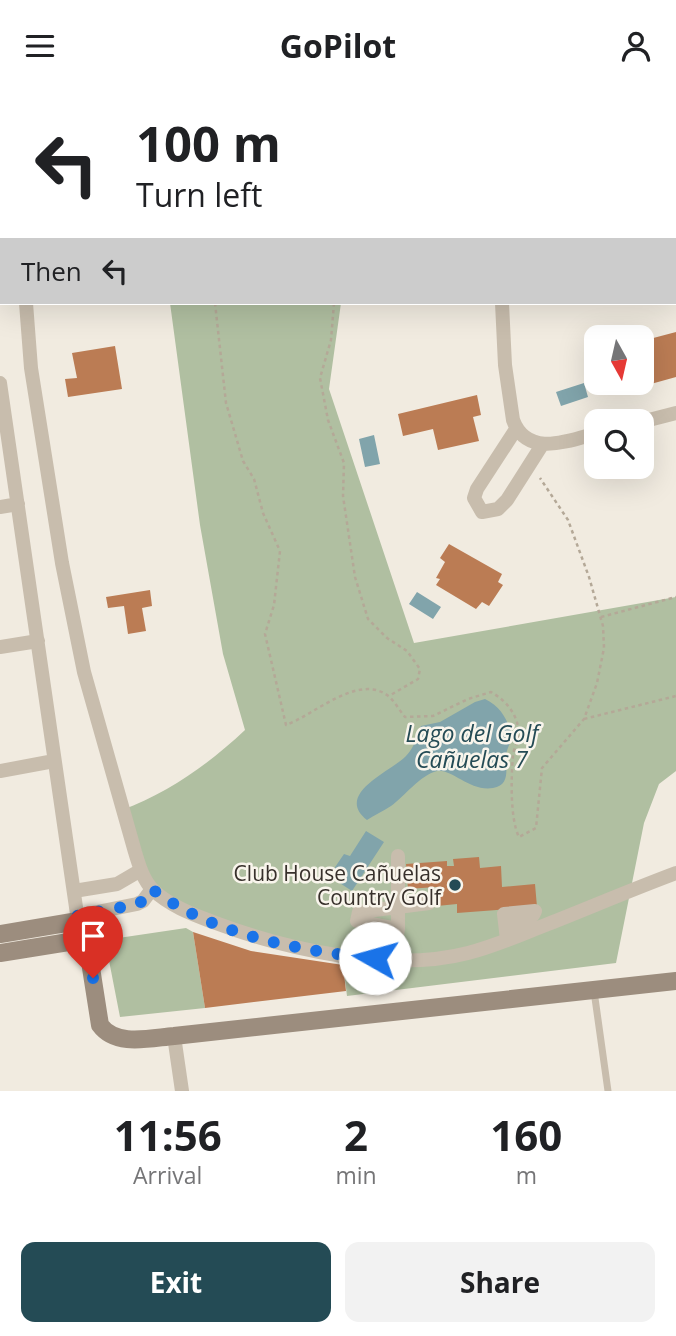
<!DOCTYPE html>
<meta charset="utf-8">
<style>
:root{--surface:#fff;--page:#f2f2f2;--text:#202124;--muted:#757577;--accent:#244b55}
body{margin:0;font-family:"Open Sans",sans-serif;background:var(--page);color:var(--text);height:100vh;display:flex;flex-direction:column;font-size:26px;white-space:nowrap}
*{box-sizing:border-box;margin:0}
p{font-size:23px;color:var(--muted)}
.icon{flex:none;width:38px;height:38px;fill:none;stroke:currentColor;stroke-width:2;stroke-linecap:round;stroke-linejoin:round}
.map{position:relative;height:1000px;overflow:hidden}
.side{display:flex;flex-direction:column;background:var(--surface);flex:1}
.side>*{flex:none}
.hud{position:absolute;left:0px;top:0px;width:677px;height:214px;box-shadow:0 7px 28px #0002;background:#fff;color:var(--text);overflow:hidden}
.needle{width:46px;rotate:172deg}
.controls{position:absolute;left:584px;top:234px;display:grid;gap:14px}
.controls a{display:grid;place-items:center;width:70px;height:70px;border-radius:14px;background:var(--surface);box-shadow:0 7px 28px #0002;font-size:35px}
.pin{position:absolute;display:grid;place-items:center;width:60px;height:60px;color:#fff;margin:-72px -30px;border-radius:50% 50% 50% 0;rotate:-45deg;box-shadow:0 0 7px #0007}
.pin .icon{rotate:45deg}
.me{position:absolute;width:77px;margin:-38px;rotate:277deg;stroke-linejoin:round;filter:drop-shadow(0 0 5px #0008)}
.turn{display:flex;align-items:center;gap:24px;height:147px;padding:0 21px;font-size:32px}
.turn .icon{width:91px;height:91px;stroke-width:2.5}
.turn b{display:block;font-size:49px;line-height:60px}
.then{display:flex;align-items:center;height:66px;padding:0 21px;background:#0003;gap:14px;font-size:26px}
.eta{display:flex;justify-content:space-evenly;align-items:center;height:119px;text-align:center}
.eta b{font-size:42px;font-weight:700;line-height:49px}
.action{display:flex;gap:14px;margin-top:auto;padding:14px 21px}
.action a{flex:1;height:80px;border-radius:14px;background:var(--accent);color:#fff;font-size:28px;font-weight:700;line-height:80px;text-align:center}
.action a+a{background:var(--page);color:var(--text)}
header{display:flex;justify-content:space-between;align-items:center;height:91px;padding:0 21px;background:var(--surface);font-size:32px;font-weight:700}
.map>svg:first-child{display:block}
.green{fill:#b0bfa1}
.water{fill:#81a4ab}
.building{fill:#bb7c54}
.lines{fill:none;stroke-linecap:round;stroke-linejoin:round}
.path{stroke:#b4a897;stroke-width:2.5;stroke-dasharray:3.5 3.5;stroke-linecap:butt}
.lane{stroke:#c8bdad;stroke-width:7}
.street{stroke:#c8bdad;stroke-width:14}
.secondary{stroke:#9c8d7e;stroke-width:18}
.route{stroke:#1a73e8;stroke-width:12;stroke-dasharray:0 21.6}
.poi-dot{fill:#244b55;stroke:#f9f5ec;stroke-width:2.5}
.labels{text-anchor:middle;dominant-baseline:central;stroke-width:5;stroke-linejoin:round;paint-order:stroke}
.poi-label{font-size:21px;fill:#37302b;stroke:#f9f5ec;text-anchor:end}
.water-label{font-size:23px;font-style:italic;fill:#244b55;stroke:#f9f5ec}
</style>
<header><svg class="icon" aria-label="menu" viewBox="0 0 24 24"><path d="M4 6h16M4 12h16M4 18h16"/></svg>GoPilot<svg class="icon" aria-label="person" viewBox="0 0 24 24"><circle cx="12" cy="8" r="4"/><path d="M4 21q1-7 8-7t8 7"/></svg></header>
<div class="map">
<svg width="676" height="1000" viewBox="0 0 676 1000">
<rect width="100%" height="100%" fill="#f1ebe0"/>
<!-- green -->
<path class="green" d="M180,0H366L180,2Z
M170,212H341L329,298L414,552L676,506V680L659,693L644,732L616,872L347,905L343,873L283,852L238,841L152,798L122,719C168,702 209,673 245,639L223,563L200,434Z
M186,837L193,841L205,917L120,926L105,849Z"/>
<!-- water -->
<path class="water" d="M584,292L588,306L561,315L556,301Z
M374,344L380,373L365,376L359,348Z
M417,501L441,516L433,528L409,513Z
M485,608C502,616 507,629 513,646C510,652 506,659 506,666C506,679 510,694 493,697C470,701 451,677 437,680C420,684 404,706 391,715C384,720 374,724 367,729C334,703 390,681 406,665C415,656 416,646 421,635L440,631L475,611Z
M366,740L384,751L352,800L329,785L344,763L350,765Z"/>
<!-- building -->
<path class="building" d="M641,240L643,247H627L626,244Z
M676,241V286L640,296L639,292H642V250Z
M115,255L122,298L68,306L65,288L77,287L72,262Z
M477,304L481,324L473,326L479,350L438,359L433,338L403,345L398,323Z
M449,453L502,483L498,491L503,494L489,515L482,511L476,518L436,494L440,488L436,487L445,471L440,467Z
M150,499L152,515L142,517L146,540L128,543L124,515L108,517L106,506Z
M479,766L480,777L501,775L502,796L535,793L537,816L457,822V813L437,815L436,796L408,798L406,773L447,770V775H454L453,768Z
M193,841L251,860L343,874L346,900L205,917Z"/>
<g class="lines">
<!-- path -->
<path class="path" d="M342,0V2
M226,2V0
M254,2L255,0
M310,2L311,0
M215,212L226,312L243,370L254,388L263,422L280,460L274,514L265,543L286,634C314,624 357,583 387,604C394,609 399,619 405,626L433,625L468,608L491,601C507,610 519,625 519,645C519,651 513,658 513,665C511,686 510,728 519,746L536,737L542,677L584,628L597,592L604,557L603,535L589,486L568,429L540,387
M334,212L331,249L320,287L328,329L344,372L343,405L355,486L368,528L387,547L407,560L420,578L418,588L389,605
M601,526L676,506
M584,628L676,605"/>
<!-- lane -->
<path class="lane" d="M594,900L608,1000"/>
<!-- street -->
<path class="street" d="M43,2V0
M506,2L512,0
M524,2L525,0
M572,2L579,0
M26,212L31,277L62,472L84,581L135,761C139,774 143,789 153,799C170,815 192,823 213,831C287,859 391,882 468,862C496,855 522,843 548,833C591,816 633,798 676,782
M502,212L505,274L513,329C527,367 568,350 597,342
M0,292L78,830
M641,331L676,322
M516,338L477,398L474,407L482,421L498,418L507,409L542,354
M0,416L18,413
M0,556L38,550
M0,680L54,670
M74,800L117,793L141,779
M77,825L137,813L143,810L152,798
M506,835L533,824L535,820L504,823L507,849
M398,838L357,830L359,821L429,812
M393,869L398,838V765
M174,945L182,1000"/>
<!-- secondary -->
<path class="secondary" d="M0,843L78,830L81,849L89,864L100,934C116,956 150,947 174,945L676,890
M0,862L81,849"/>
</g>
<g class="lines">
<!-- route -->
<path class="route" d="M93,887C89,865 80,848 77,825L137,813L143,810L152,798C209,843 303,861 375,867"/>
</g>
<!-- markers -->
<circle class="poi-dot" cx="455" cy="794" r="7"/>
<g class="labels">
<!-- poi labels -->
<g class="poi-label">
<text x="441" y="782">Club House Cañuelas<tspan x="441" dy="24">Country Golf</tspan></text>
</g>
<!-- water labels -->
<g class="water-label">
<text x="472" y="642">Lago del Golf<tspan x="472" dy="26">Cañuelas 7</tspan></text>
</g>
</g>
</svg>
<div class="controls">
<a><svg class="needle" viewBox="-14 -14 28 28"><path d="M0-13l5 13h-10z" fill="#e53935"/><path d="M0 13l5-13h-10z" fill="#757577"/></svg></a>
<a><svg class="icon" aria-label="search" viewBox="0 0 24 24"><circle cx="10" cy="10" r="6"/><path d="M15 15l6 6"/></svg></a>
</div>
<div class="pin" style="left:93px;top:887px;background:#d93025"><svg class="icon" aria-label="arrive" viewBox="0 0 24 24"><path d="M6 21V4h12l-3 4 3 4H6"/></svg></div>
<svg class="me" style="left:375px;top:867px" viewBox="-20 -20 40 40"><circle r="19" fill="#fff"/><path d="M0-13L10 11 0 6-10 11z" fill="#1a73e8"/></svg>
<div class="hud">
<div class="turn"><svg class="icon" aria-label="left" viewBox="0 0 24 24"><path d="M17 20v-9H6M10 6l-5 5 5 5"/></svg><div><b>100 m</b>Turn left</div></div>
<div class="then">Then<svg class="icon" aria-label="left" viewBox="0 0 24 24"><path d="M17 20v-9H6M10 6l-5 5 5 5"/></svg></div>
</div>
</div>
<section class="side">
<div class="eta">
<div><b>11:56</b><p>Arrival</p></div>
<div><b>2</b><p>min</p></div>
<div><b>160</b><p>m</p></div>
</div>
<div class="action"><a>Exit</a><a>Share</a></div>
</section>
